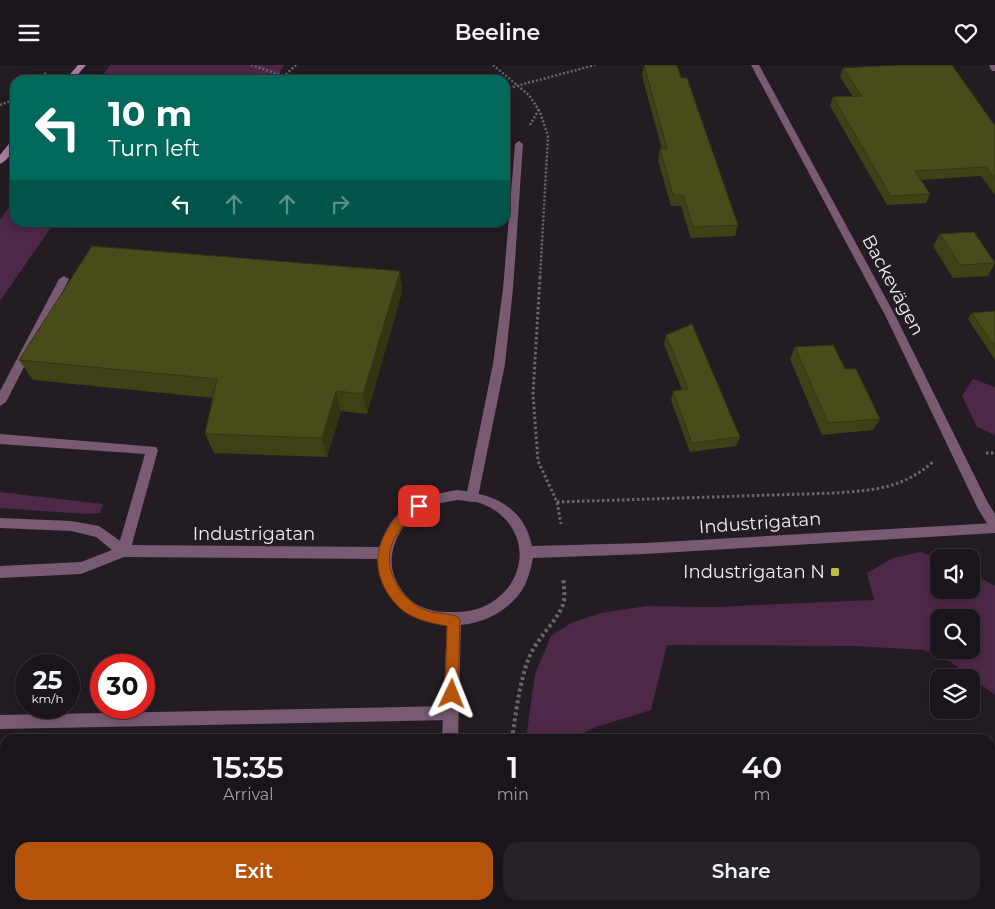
<!DOCTYPE html>
<meta charset="utf-8">
<style>
:root{--surface:#1a151a;--page:#272227;--text:#f1f3f6;--muted:#9f9fa2;--line:#383439;--accent:#b45309}
body{margin:0;font-family:Montserrat,sans-serif;background:var(--page);color:var(--text);height:100vh;display:flex;flex-direction:column;font-size:19px;white-space:nowrap}
*{box-sizing:border-box;margin:0}
p{font-size:16px;color:var(--muted)}
.icon{flex:none;width:28px;height:28px;fill:none;stroke:currentColor;stroke-width:2;stroke-linecap:round;stroke-linejoin:round}
.map{position:relative;flex:1;overflow:hidden}
.side{position:absolute;left:0px;top:669px;width:995px;height:176px;display:flex;flex-direction:column;background:var(--surface);border-radius:15px 15px 0 0;box-shadow:0 2px 12px #0003,0 0 0 1px var(--line)}
.side>*{flex:none}
.hud{position:absolute;left:10px;top:10px;width:500px;height:152px;border-radius:15px;box-shadow:0 2px 12px #0003,0 0 0 1px var(--line);background:#00695c;color:#fff;overflow:hidden}
.fabs{position:absolute;left:930px;top:484px;display:grid;gap:10px}
.fabs a{display:grid;place-items:center;width:50px;height:50px;border-radius:10px;background:var(--surface);box-shadow:0 2px 12px #0003,0 0 0 1px var(--line);font-size:25px}
.speed{position:absolute;left:15px;top:589px;display:flex;gap:10px;font-size:25px;font-weight:700;text-align:center}
.speed>*{display:grid;place-content:center;width:65px;height:65px;border-radius:50%;background:var(--surface);box-shadow:0 2px 12px #0003,0 0 0 1px var(--line);line-height:1}
.speed small{font-size:12px;font-weight:400}
.speed .limit{border:8px solid #d22;background:#fff;color:#111}
.pin{position:absolute;display:grid;place-items:center;width:42px;height:42px;color:#fff;margin:-21px;border-radius:10px;box-shadow:0 2px 8px #0006}
.me{position:absolute;width:55px;margin:-28px;rotate:2deg;stroke-linejoin:round;filter:drop-shadow(0 0 4px #0008)}
.turn{display:flex;align-items:center;gap:18px;height:105px;padding:0 15px;font-size:22px}
.turn .icon{width:65px;height:65px;stroke-width:2.5}
.turn b{display:block;font-size:35px;line-height:42px}
.lanes{display:flex;align-items:center;height:48px;padding:0 15px;background:#0003;justify-content:center;gap:25px;direction:ltr}
.lanes .off{opacity:.35}
.eta{display:flex;justify-content:space-evenly;align-items:center;height:85px;text-align:center}
.eta b{font-size:30px;font-weight:600;line-height:35px}
.action{display:flex;gap:10px;margin-top:auto;padding:10px 15px}
.action a{flex:1;height:58px;border-radius:15px;background:var(--accent);color:#fff;font-size:20px;font-weight:600;line-height:58px;text-align:center}
.action a+a{background:var(--page);color:var(--text)}
header{display:flex;justify-content:space-between;align-items:center;height:65px;padding:0 15px;background:var(--surface);font-size:22px;font-weight:600}
.map>svg:first-child{display:block}
.green{fill:#4e2848;fill-rule:evenodd}
.lines{fill:none;stroke-linecap:round;stroke-linejoin:round}
.path-far2{stroke:#6c666b;stroke-width:2.5;stroke-dasharray:2 2;stroke-linecap:butt}
.path-far1{stroke:#6c666b;stroke-width:3;stroke-dasharray:2.5 2.5;stroke-linecap:butt}
.path{stroke:#6c666b;stroke-width:4;stroke-dasharray:3 3;stroke-linecap:butt}
.service{fill:#785b72;fill-rule:evenodd}
.minor{fill:#785b72;fill-rule:evenodd}
.tertiary{fill:#785b72;fill-rule:evenodd}
.secondary{fill:#ab7ca2;fill-rule:evenodd}
.wall{fill:#404017}
.shaded-wall{fill:#343413}
.building{fill:#4a4b1b;stroke:#343413}
.route{fill:#b45309;stroke:#753606}
.poi-dot{fill:#bdbf43;stroke:#231c22;stroke-width:2}
.labels{text-anchor:middle;dominant-baseline:central;stroke-width:5;stroke-linejoin:round;paint-order:stroke}
.street-label{font-size:18px;fill:#efeaee;stroke:#231c22}
.poi-label{font-size:18px;fill:#efeaee;stroke:#231c22;text-anchor:end}
</style>
<header><svg class="icon" aria-label="menu" viewBox="0 0 24 24"><path d="M4 6h16M4 12h16M4 18h16"/></svg>Beeline<svg class="icon" aria-label="heart" viewBox="0 0 24 24"><path d="M12 20l-8-8c-3-5 5-10 8-4 3-6 11-1 8 4z"/></svg></header>
<div class="map">
<svg width="995" height="844" viewBox="0 0 995 844">
<rect width="100%" height="100%" fill="#231c22"/>
<!-- green -->
<path class="green" d="M110,0H284L275,15H100Z
M15,134V158H54L0,236V155Z
M973,314L995,322V370L977,362L962,331Z
M0,427L103,439L100,448L85,449L0,443Z
M920,487L939,494V525H971V508L995,521V630L951,597L924,585L854,581L667,580L651,645L596,662L570,674H526L535,609L551,571L571,558L601,548L647,541L713,542L874,535L867,508L893,493ZM971,552V585H939V552Z"/>
<g class="lines">
<!-- path-far2 -->
<path class="path-far2" d="M251,0L297,15
M493,0L529,30L540,47L548,71L540,213
M39,15L46,8
M280,15L296,0
M505,24L595,0
M0,40L15,34
M530,60L539,44"/>
<!-- path-far1 -->
<path class="path-far1" d="M540,212L533,329L538,396L557,437L561,459
M986,388H995
M557,437L835,428C875,425 901,424 933,397"/>
<!-- path -->
<path class="path" d="M512,674C516,648 519,620 528,595C536,573 560,554 564,536C565,528 564,521 563,513
M393,840V844"/>
<!-- service -->
<path class="service" d="M64,211L69,214L6,337L0,341V326L59,214Z
M0,369L156,382L158,385L129,490L124,492L119,490L117,486L145,389L0,379Z
M451,641L456,643L458,648L456,653L451,655L0,664V650Z
M990,712H995V728H990Z
M629,840H647V844H629Z"/>
<!-- minor -->
<path class="minor" d="M751,0H759L896,252L987,436L995,449V464L990,463L978,444L886,252Z
M989,0H995V6H992Z
M519,76L523,79L513,224L505,299L478,432L476,436L472,437L468,436L466,432L493,299L503,224L515,79Z
M454,550L459,551L461,556L458,674H442L447,556L449,551Z
M432,840H450V844H432Z"/>
<!-- tertiary -->
<path class="tertiary" d="M457,425C494,429 524,442 532,481L645,478L995,458V468L645,489L533,493C530,508 526,523 515,534C472,581 381,563 377,494L124,492L81,509L0,513V501L81,497L112,485L96,472L71,466L0,463V453L71,456L99,461L126,480L379,482C393,441 418,432 457,425ZM457,435C464,436 473,436 480,438C530,456 533,515 487,540C474,547 460,547 446,547C430,547 413,541 403,527C387,506 389,485 402,464C406,459 409,453 414,449C426,440 442,438 457,435Z"/>
<!-- secondary -->
<path class="secondary" d="M78,0H86L73,15H65Z
M15,74C15,84 9,95 0,99V90L12,75Z"/>
</g>
<!-- wall -->
<path class="wall" d="M644,0L681,13L738,160L735,171L691,173L681,141H671L658,95L660,84H662L642,11Z
M843,3L995,61V130L981,111L921,115L930,129L926,138L887,140L830,41L833,32H853L840,12Z
M940,169L995,198L988,211L953,213L933,181Z
M400,206L402,227L367,349L341,346L327,392L214,388L205,369L213,333L33,315L19,295Z
M995,246V295L968,254L972,248Z
M666,270L740,372L736,381L690,387L671,335L673,326L682,325L664,279Z
M795,282L845,304L880,354L873,365L822,370L790,294Z
M670,840H990L995,844H670Z"/>
<!-- shaded-wall -->
<path class="shaded-wall" d="M400,206L402,227L367,349L363,329Z
M336,326L341,346L327,392L322,373Z
M357,840H365L364,844H357Z"/>
<!-- building -->
<path class="building" d="M644,0H677L681,13H687L738,160L693,162L683,130H673L660,84H667Z
M899,0H952L995,61V114L986,102L915,106L930,129L891,131L833,32L862,31L843,3Z
M974,167L995,198L960,200L940,169Z
M92,181L400,206L363,329L336,326L322,373L205,369L217,314L19,295Z
M995,246V282L972,248Z
M692,259L740,372L692,378L673,326L688,324L666,270Z
M833,280L845,304H856L880,354L828,358L795,282Z
M0,699H5V840H357V844H0Z
M990,775L995,776V844H677V840H990Z"/>
<!-- route -->
<path class="route" d="M419,436L423,437L425,441C422,446 417,446 413,449C407,455 400,464 396,471C378,498 399,537 428,546C438,549 449,548 458,552L460,556L458,629L456,634L452,636L447,634L445,629L447,561C429,558 407,553 395,538C373,513 372,483 393,457C401,447 406,440 419,436Z"/>
<!-- markers -->
<rect class="poi-dot" x="830" y="502" width="10" height="10" rx="2.5"/>
<g class="labels">
<!-- street labels -->
<g class="street-label">
<text transform="translate(893 220) rotate(62)">Backevägen</text>
<text transform="translate(760 458) rotate(-4)">Industrigatan</text>
<text x="254" y="469">Industrigatan</text>
</g>
<!-- poi labels -->
<g class="poi-label">
<text x="825" y="507">Industrigatan N</text>
</g>
</g>
</svg>
<div class="fabs">
<a><svg class="icon" aria-label="sound" viewBox="0 0 24 24"><path d="M4 9h4l5-4v14l-5-4H4zM17 9q2 3 0 6"/></svg></a>
<a><svg class="icon" aria-label="search" viewBox="0 0 24 24"><circle cx="10" cy="10" r="6"/><path d="M15 15l6 6"/></svg></a>
<a><svg class="icon" aria-label="layers" viewBox="0 0 24 24"><path d="M12 4l9 5-9 5-9-5zM3 14l9 5 9-5"/></svg></a>
</div>
<div class="speed"><div>25<small>km/h</small></div><div class="limit">30</div></div>
<div class="pin" style="left:419px;top:441px;background:#d93025"><svg class="icon" aria-label="arrive" viewBox="0 0 24 24"><path d="M6 21V4h12l-3 4 3 4H6"/></svg></div>
<svg class="me" style="left:452px;top:629px" viewBox="-20 -20 40 40"><path d="M0-17L14 15 0 8-14 15z" fill="#b45309" stroke="#fff" stroke-width="4"/></svg>
<div class="hud">
<div class="turn"><svg class="icon" aria-label="left" viewBox="0 0 24 24"><path d="M17 20v-9H6M10 6l-5 5 5 5"/></svg><div><b>10 m</b>Turn left</div></div>
<div class="lanes"><svg class="icon" aria-label="left" viewBox="0 0 24 24"><path d="M17 20v-9H6M10 6l-5 5 5 5"/></svg><svg class="icon off" aria-label="ahead" viewBox="0 0 24 24"><path d="M12 20V5M6 11l6-6 6 6"/></svg><svg class="icon off" aria-label="ahead" viewBox="0 0 24 24"><path d="M12 20V5M6 11l6-6 6 6"/></svg><svg class="icon off" aria-label="right" viewBox="0 0 24 24"><path d="M7 20v-9h11M14 6l5 5-5 5"/></svg></div>
</div>
<section class="side">
<div class="eta">
<div><b>15:35</b><p>Arrival</p></div>
<div><b>1</b><p>min</p></div>
<div><b>40</b><p>m</p></div>
</div>
<div class="action"><a>Exit</a><a>Share</a></div>
</section>
</div>
